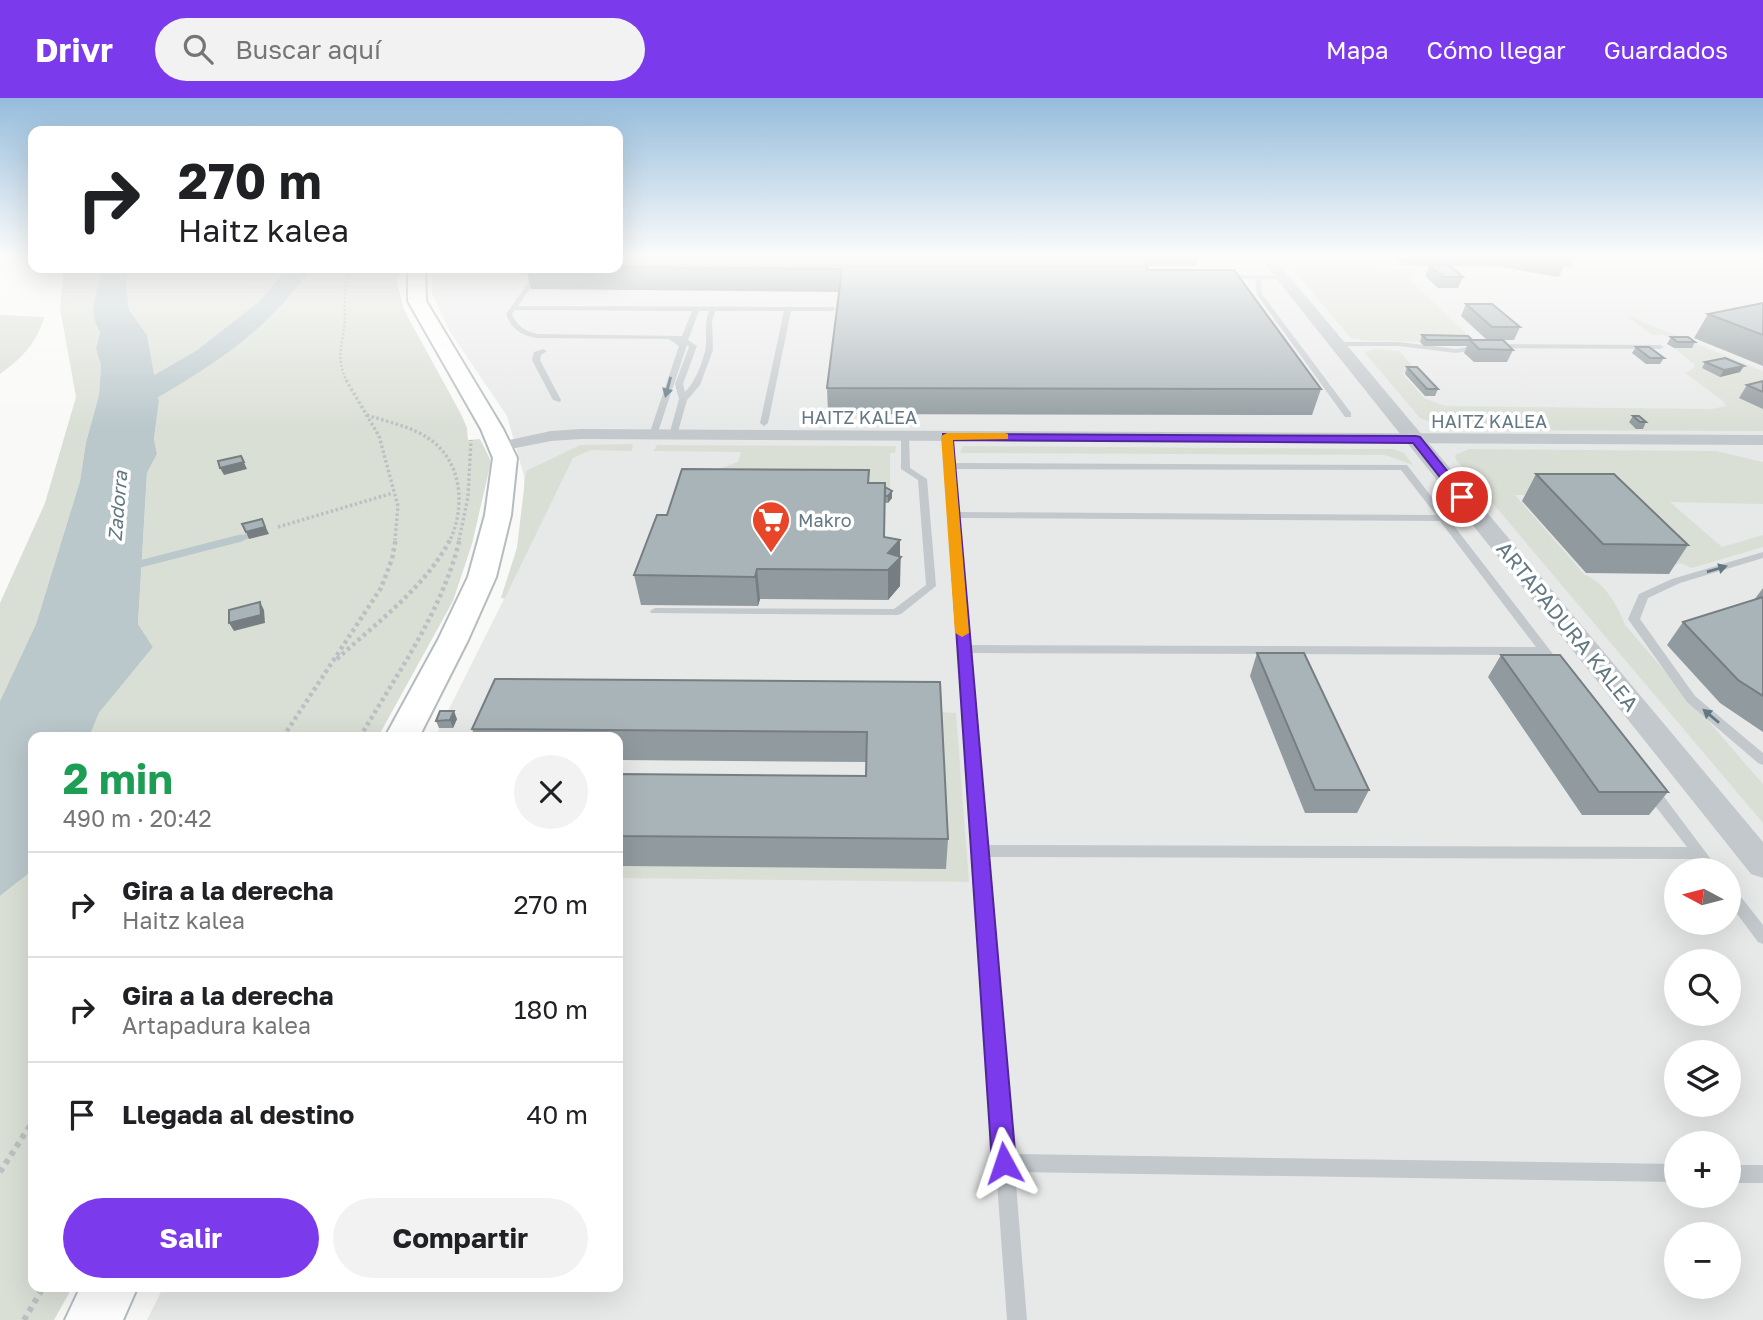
<!DOCTYPE html>
<html lang="es">
<meta charset="utf-8">
<style>
:root{--surface:#fff;--page:#f2f2f2;--text:#202124;--muted:#757577;--line:#e0e0e0;--accent:#7c3aed}
body{margin:0;font-family:"Golos Text",sans-serif;background:var(--page);color:var(--text);height:100vh;display:flex;flex-direction:column;font-size:26px;white-space:nowrap}
*{box-sizing:border-box;margin:0}
p{font-size:23px;color:var(--muted)}
.icon{flex:none;width:38px;height:38px;fill:none;stroke:currentColor;stroke-width:2;stroke-linecap:round;stroke-linejoin:round}
.map{position:relative;flex:1;overflow:hidden}
.drawer{position:absolute;left:28px;top:634px;width:595px;height:560px;display:flex;flex-direction:column;background:var(--surface);border-radius:14px;box-shadow:0 7px 28px #0002}
.drawer>*{flex:none}
.banner{position:absolute;left:28px;top:28px;width:595px;height:147px;border-radius:14px;box-shadow:0 7px 28px #0002;background:#fff;color:var(--text);overflow:hidden}
.needle{width:46px;rotate:277deg}
.buttons{position:absolute;left:1664px;top:760px;display:grid;gap:14px}
.buttons a{display:grid;place-items:center;width:77px;height:77px;border-radius:50%;background:var(--surface);box-shadow:0 7px 28px #0002;font-size:35px}
.pin{position:absolute;display:grid;place-items:center;width:60px;height:60px;color:#fff;margin:-30px;border:4px solid #fff;border-radius:50%;box-shadow:0 2px 7px #0007}
.me{position:absolute;width:77px;margin:-38px;rotate:355deg;stroke-linejoin:round;filter:drop-shadow(0 0 5px #0008)}
.turn{display:flex;align-items:center;gap:24px;height:147px;padding:0 35px;font-size:32px}
.turn .icon{width:91px;height:91px;stroke-width:2.5}
.turn b{display:block;font-size:49px;line-height:60px}
.round{display:grid;place-items:center;flex:none;width:74px;height:74px;border-radius:37px;background:var(--page)}
.head{display:flex;align-items:center;justify-content:space-between;height:119px;padding:0 35px}
h1{font-size:42px;font-weight:700;line-height:52px;color:#1e9e55}
.button{display:flex;gap:14px;margin-top:auto;padding:14px 35px}
.button a{flex:1;height:80px;border-radius:42px;background:var(--accent);color:#fff;font-size:28px;font-weight:700;line-height:80px;text-align:center}
.button a+a{background:var(--page);color:var(--text)}
ul{padding:0;list-style:none}
li{display:flex;align-items:center;gap:21px;height:105px;padding:0 35px;border-top:2px solid var(--line)}
li div{flex:1}
li b{display:block;font-size:26px}
li em{font-style:normal}
header{display:flex;align-items:center;gap:42px;box-sizing:border-box;height:98px;padding:0 35px;background:var(--accent);color:#fff}
header strong{font-size:33px}
nav{display:flex;gap:38px;margin-inline-start:auto;font-size:24px}
.search{width:490px;height:63px;background:var(--page);display:flex;align-items:center;gap:18px;box-sizing:border-box;padding:0 24px;border-radius:38px;color:var(--muted);font-size:26px}
.map>svg:first-child{display:block}
.built{fill:#e7e9e8;fill-rule:evenodd}
.green{fill:#dadfd6}
.water{fill:#bac8cb}
.lines{fill:none;stroke-linecap:round;stroke-linejoin:round}
.stream-far1{stroke:#bac8cb;stroke-width:5}
.stream{stroke:#bac8cb;stroke-width:7}
.river{fill:#bac8cb;fill-rule:evenodd}
.secondary-casing{stroke:#b4bcc0;stroke-width:4}
.path-far3{stroke:#bcc0c2;stroke-width:2.5;stroke-dasharray:2 2;stroke-linecap:butt}
.path-far2{stroke:#bcc0c2;stroke-width:3.5;stroke-dasharray:2.5 2.5;stroke-linecap:butt}
.path-far1{stroke:#bcc0c2;stroke-width:4.5;stroke-dasharray:3.5 3.5;stroke-linecap:butt}
.path{stroke:#bcc0c2;stroke-width:6;stroke-dasharray:5 5;stroke-linecap:butt}
.service{fill:#c2c8cb;fill-rule:evenodd}
.minor{fill:#c2c8cb;fill-rule:evenodd}
.tertiary{fill:#c2c8cb;fill-rule:evenodd}
.secondary{fill:#fff;fill-rule:evenodd}
.wall{fill:#919b9f}
.shaded-wall{fill:#767e82}
.building{fill:#a9b4b9;stroke:#767e82;stroke-width:2}
.oneway{fill:#637883}
.route{fill:#7c3aed;stroke:#51269a;stroke-width:2}
.slow{fill:#f59e0b}
.labels{text-anchor:middle;dominant-baseline:central;stroke-width:7;stroke-linejoin:round;paint-order:stroke}
.far-street-label{font-size:18px;fill:#637883;stroke:#fff}
.far-poi-label{font-size:18px;fill:#637883;stroke:#fff;text-anchor:start}
.far-water-label{font-size:19px;font-style:italic;fill:#5e777c;stroke:#fff}
.street-label{font-size:21px;fill:#637883;stroke:#fff}
</style>
<header>
<strong>Drivr</strong>
<div class="search"><svg class="icon" aria-label="search" viewBox="0 0 24 24"><circle cx="10" cy="10" r="6"/><path d="M15 15l6 6"/></svg>Buscar aquí</div>
<nav><a>Mapa</a><a>Cómo llegar</a><a>Guardados</a></nav>
</header>
<div class="map">
<svg width="1763" height="1222" viewBox="0 0 1763 1222">
<rect width="100%" height="100%" fill="#f9f9f7"/>
<!-- built -->
<path class="built" d="M618,159H1763V1222H147L164,1188H618V639H435L504,501L501,500L517,450L524,399V378L507,318L450,234L432,195L433,170H618ZM1676,772H1729V824H1676ZM1676,863H1729V915H1676ZM1676,954H1729V1006H1676ZM1676,1045H1729V1097H1676ZM1676,1136H1729V1188H1676Z"/>
<!-- green -->
<path class="green" d="M1339,159H1361L1371,170L1507,174H1421L1410,179L1411,183L1475,244L1369,243L1351,240L1291,169L1347,170Z
M64,170H100C100,194 86,211 100,234L96,251L101,267L99,297L86,344L80,383L36,526L0,603V505L45,405L76,299L60,210Z
M130,170H400L397,184L404,212L461,316L467,330L468,342L480,341L490,361V368L472,446L453,503L378,639H89L99,615L153,549L138,526L147,375L157,356L154,341L159,303L147,238L129,212L126,185Z
M0,217L44,219C37,245 22,260 0,276Z
M1626,217L1763,273V333L1454,332L1420,320L1364,254L1375,251L1399,253L1418,274L1402,275L1424,300L1445,308L1711,311L1726,308L1722,302L1685,275L1694,270V266L1674,250L1684,246L1662,236L1652,237Z
M633,346L632,353L591,352L573,360L505,500H501L517,450L526,373L580,347Z
M657,347L896,348L895,355H890V398L713,373L738,364L741,354L653,353Z
M963,348L1393,351L1404,355L1413,367L1385,357L960,355Z
M1469,351L1716,353L1763,364V406L1670,404L1722,449L1763,437V449L1692,470L1680,465L1667,470L1561,397H1515L1585,477C1604,483 1619,510 1625,527L1763,686V725L1456,362L1455,357Z
M939,614L956,615L969,784L618,780V768L946,771Z
M33,772V1188H73L54,1222H0V798Z"/>
<!-- water -->
<path class="water" d="M100,170H130L126,185L129,212L147,237L159,303L154,341L157,356L147,375L138,526L153,549L99,615L89,639H33V772L0,798V603L36,526L80,383L86,344L99,297L101,267L96,251L100,234C85,209 100,196 100,170Z"/>
<g class="lines">
<!-- stream-far1 -->
<path class="stream-far1" d="M234,442L248,438"/>
<!-- stream -->
<path class="stream" d="M132,468L241,440"/>
<!-- river -->
<path class="river" d="M287,170H311C263,239 205,272 135,313L124,316L113,313L109,307L113,301L196,253L260,203Z"/>
<defs>
<path id="secondary" d="M408,170H425L426,203L503,331L517,360L511,417L496,479L468,542L419,639H385L438,542L468,479L485,417L493,360L481,331L408,203Z
M81,1188H138L123,1222H65Z"/>
</defs>
<!-- secondary casing -->
<use href="#secondary" class="secondary-casing"/>
<!-- path-far3 -->
<path class="path-far3" d="M347,284C334,256 344,246 345,219C345,200 343,188 350,170"/>
<!-- path-far2 -->
<path class="path-far2" d="M346,282L379,338L398,408L395,442
M367,317C387,324 410,328 428,340C462,362 466,408 450,442
M278,429L393,395
M459,442L468,399L471,342"/>
<!-- path-far1 -->
<path class="path-far1" d="M337,561C376,525 426,489 451,440
M283,639L381,490L392,461L396,440
M360,639C397,576 443,512 460,440"/>
<!-- path -->
<path class="path" d="M0,1074L33,1023
M24,1222L44,1188"/>
<!-- service -->
<path class="service" d="M538,170H544L518,208L833,209L836,211L833,213H791L768,325L764,328L760,325L784,213H715L712,223L713,252L700,287L687,302L677,337L673,340L669,337L679,301L675,286L689,249L687,247L657,337L653,340L649,337L679,248L669,241L537,240C521,237 512,232 506,216ZM515,212L692,213L682,238L537,236C525,233 517,228 512,216ZM699,213H709C703,228 708,238 705,253C702,266 695,284 685,294L683,286L697,248L688,242Z
M1223,177L1284,178V180L1282,181H1261L1262,196L1351,315V319H1345L1257,197L1255,181L1221,180V178Z
M1337,244H1399L1456,251L1483,246L1660,247L1664,249L1660,251L1484,250L1456,255L1399,248H1337Z
M543,251L547,253L541,257L540,262L561,302L560,304L553,302L532,262L534,254Z
M905,335L909,338L910,370L927,381L936,488L901,516L897,517L651,515L650,513L655,510L894,511L926,487L918,382L901,371V338Z
M947,335L951,338L954,365L1407,367L1563,569L1561,572H1553L1541,557L970,555L986,747L1687,749L1646,696L1644,692L1646,688H1656L1719,772H1704L1695,761L987,759L1013,1056L1676,1066V1084L1015,1074L1027,1222H1007L945,368L943,338ZM954,371L1401,372L1436,417L958,414ZM958,420L1440,423L1536,549L969,547Z
M1763,454V460L1680,485L1648,500L1640,521L1695,598L1763,655V667L1758,665L1687,604L1628,521L1639,496L1672,481Z
M1729,788L1734,790L1763,827V846L1758,844L1729,805Z
M1729,1067H1763V1085H1729Z"/>
<!-- minor -->
<path class="minor" d="M581,331L1763,337V347L581,341L551,343L501,353L493,348L495,345L551,333Z"/>
<!-- tertiary -->
<path class="tertiary" d="M1259,159H1273L1763,744V780L1751,776Z"/>
<!-- secondary -->
<use href="#secondary" class="secondary"/>
</g>
<!-- wall -->
<path class="wall" d="M618,159H1198L1196,168H1146L1148,172L1321,291L1312,317L828,316L827,290L839,194L531,191L526,170H618Z
M1394,159H1575L1571,169L1564,168L1559,179L1495,168H1450L1463,179L1458,190H1438L1425,178L1429,168L1402,167Z
M1763,205V268L1694,240L1708,216Z
M1466,206L1520,229L1514,242H1487L1461,218Z
M1422,237L1472,242L1513,252L1507,264H1474L1464,255L1467,248H1424L1420,244Z
M1671,239L1695,244L1692,250H1674L1667,246Z
M1636,249L1664,260L1660,266H1646L1632,255Z
M1705,264L1740,274L1720,279L1702,270Z
M1407,269L1438,291L1435,298H1425L1405,276Z
M1763,283V311L1739,300L1747,287Z
M1633,318L1646,324L1643,331H1636L1629,324Z
M1536,376L1688,447L1669,476L1586,475L1522,403Z
M869,385L885,389L892,400L888,405H885V439L901,459L900,488L888,502L760,501L758,508L641,507L634,477L667,417Z
M1763,490V634L1720,605L1667,547L1683,524L1754,502Z
M1257,555L1369,692L1357,715H1305L1250,578Z
M1501,557L1668,694L1649,717H1582L1488,579Z
M940,584L948,741L946,771L618,768V676L866,678L867,664L618,662V639H475L472,631Z
M457,621L453,630H439L436,623Z"/>
<!-- shaded-wall -->
<path class="shaded-wall" d="M1744,268L1740,274L1720,279L1724,272Z
M241,358L247,371L224,377L220,370Z
M892,393V400L888,405V398Z
M262,421L269,436L249,441L246,434Z
M900,442V488L888,502V455Z
M757,471L760,501L758,508L755,479Z
M260,504L264,512L265,525L234,533L229,525Z
M454,613L457,621L453,630L450,622Z"/>
<!-- building -->
<path class="building" d="M618,159H1142L1148,172H1234L1321,291L827,290L842,171L618,169Z
M1546,159H1568L1567,162Z
M1429,167H1449L1463,179H1443Z
M1763,205V237L1708,216Z
M1466,206H1492L1520,229H1492Z
M1422,237L1468,238L1472,242H1427Z
M1671,239H1688L1695,244H1677Z
M1470,242H1503L1513,252L1479,251Z
M1636,249H1649L1664,260H1650Z
M1725,260L1744,268L1724,272L1705,264Z
M1407,269H1417L1438,291H1427Z
M1763,283V294L1747,287Z
M1633,318H1639L1646,324H1640Z
M241,358L244,364L220,370L218,363Z
M682,371L869,372L868,385H885L884,439L900,442L888,455L901,459L888,472L757,471L755,479L634,477L657,417H667Z
M1536,376H1614L1688,447L1603,446Z
M885,389L892,393L888,398H885Z
M262,421L265,429L246,434L242,426Z
M1763,499V598L1738,582L1683,524Z
M260,504L261,517L229,525V512Z
M1257,555H1304L1369,692H1315Z
M1501,557H1560L1668,694H1599Z
M495,581L940,584L948,741L618,738V676L866,678L867,634L472,631Z
M440,613H454L450,622L436,623Z"/>
<!-- one-way arrows -->
<defs><path id="oneway-solid" d="M-6-.8H1V-3.2L6.5 0L1 3.2V.8H-6Z" transform="scale(1.75)"/></defs>
<g class="oneway">
<use href="#oneway-solid" transform="translate(668 289) rotate(105)"/>
<use href="#oneway-solid" transform="translate(1717 471) rotate(-16)"/>
<use href="#oneway-solid" transform="translate(1711 618) rotate(-140)"/>
</g>
<!-- sky -->
<linearGradient id="sky" x2="0" y2="1"><stop stop-color="#95bcdc"/><stop offset="0.48" stop-color="#fcfcfb"/><stop offset="1" stop-color="#fcfcfb" stop-opacity="0"/></linearGradient>
<rect width="1763" height="330" fill="url(#sky)"/>
<!-- route -->
<path class="route" d="M943,336L1416,338L1420,339L1468,399L1458,402L1413,345L953,342L1016,1065L1013,1074L1004,1077L996,1074L992,1065Z"/>
<!-- slow -->
<path class="slow" d="M1005,335L1008,336V341L953,342L969,535L962,539L955,535L941,338L947,335Z"/>
<!-- icons -->
<defs>
<symbol id="supermarket-pin" viewBox="-11 -11 22 30"><path d="M0 17L-7.5 6A9.5 9.5 0 1 1 7.5 6Z" fill="#e94528" stroke="#fff"/><path d="M-6-5.5h2.5l.6 2H6L4.5 2H-2.5L-4.4-4H-6ZM-1.5 3.2a1.3 1.3 0 1 0 .1 0ZM3 3.2a1.3 1.3 0 1 0 .1 0Z" fill="#fff"/></symbol>
</defs>
<g fill-rule="evenodd">
<use href="#supermarket-pin" x="749" y="400" width="44" height="60"/>
</g>
<g class="labels">
<!-- far-street labels -->
<g class="far-street-label">
<text x="859" y="319">HAITZ KALEA</text>
<text x="1489" y="323">HAITZ KALEA</text>
</g>
<!-- far-poi labels -->
<g class="far-poi-label">
<text x="798" y="422">Makro</text>
</g>
<!-- far-water labels -->
<g class="far-water-label">
<text transform="translate(117 408) rotate(-85)">Zadorra</text>
</g>
<!-- street labels -->
<g class="street-label">
<text transform="translate(1568 528) rotate(51)">ARTAPADURA KALEA</text>
</g>
</g>
</svg>
<div class="buttons">
<a><svg class="needle" viewBox="-14 -14 28 28"><path d="M0-13l5 13h-10z" fill="#e53935"/><path d="M0 13l5-13h-10z" fill="#757577"/></svg></a>
<a><svg class="icon" aria-label="search" viewBox="0 0 24 24"><circle cx="10" cy="10" r="6"/><path d="M15 15l6 6"/></svg></a>
<a><svg class="icon" aria-label="layers" viewBox="0 0 24 24"><path d="M12 4l9 5-9 5-9-5zM3 14l9 5 9-5"/></svg></a>
<a>+</a>
<a>−</a>
</div>
<div class="pin" style="left:1462px;top:399px;background:#d93025"><svg class="icon" aria-label="arrive" viewBox="0 0 24 24"><path d="M6 21V4h12l-3 4 3 4H6"/></svg></div>
<svg class="me" style="left:1004px;top:1065px" viewBox="-20 -20 40 40"><path d="M0-17L14 15 0 8-14 15z" fill="#7c3aed" stroke="#fff" stroke-width="4"/></svg>
<div class="banner">
<div class="turn"><svg class="icon" aria-label="right" viewBox="0 0 24 24"><path d="M7 20v-9h11M14 6l5 5-5 5"/></svg><div><b>270 m</b>Haitz kalea</div></div>
</div>
<section class="drawer">
<div class="head"><div><h1>2 min</h1><p>490 m · 20:42</p></div><a class="round"><svg class="icon" aria-label="close" viewBox="0 0 24 24"><path d="M6 6l12 12M18 6L6 18"/></svg></a></div>
<ul>
<li><svg class="icon" aria-label="right" viewBox="0 0 24 24"><path d="M7 20v-9h11M14 6l5 5-5 5"/></svg><div><b>Gira a la derecha</b><p>Haitz kalea</p></div><em>270 m</em></li>
<li><svg class="icon" aria-label="right" viewBox="0 0 24 24"><path d="M7 20v-9h11M14 6l5 5-5 5"/></svg><div><b>Gira a la derecha</b><p>Artapadura kalea</p></div><em>180 m</em></li>
<li><svg class="icon" aria-label="arrive" viewBox="0 0 24 24"><path d="M6 21V4h12l-3 4 3 4H6"/></svg><div><b>Llegada al destino</b></div><em>40 m</em></li>
</ul>
<div class="button"><a>Salir</a><a>Compartir</a></div>
</section>
</div>
